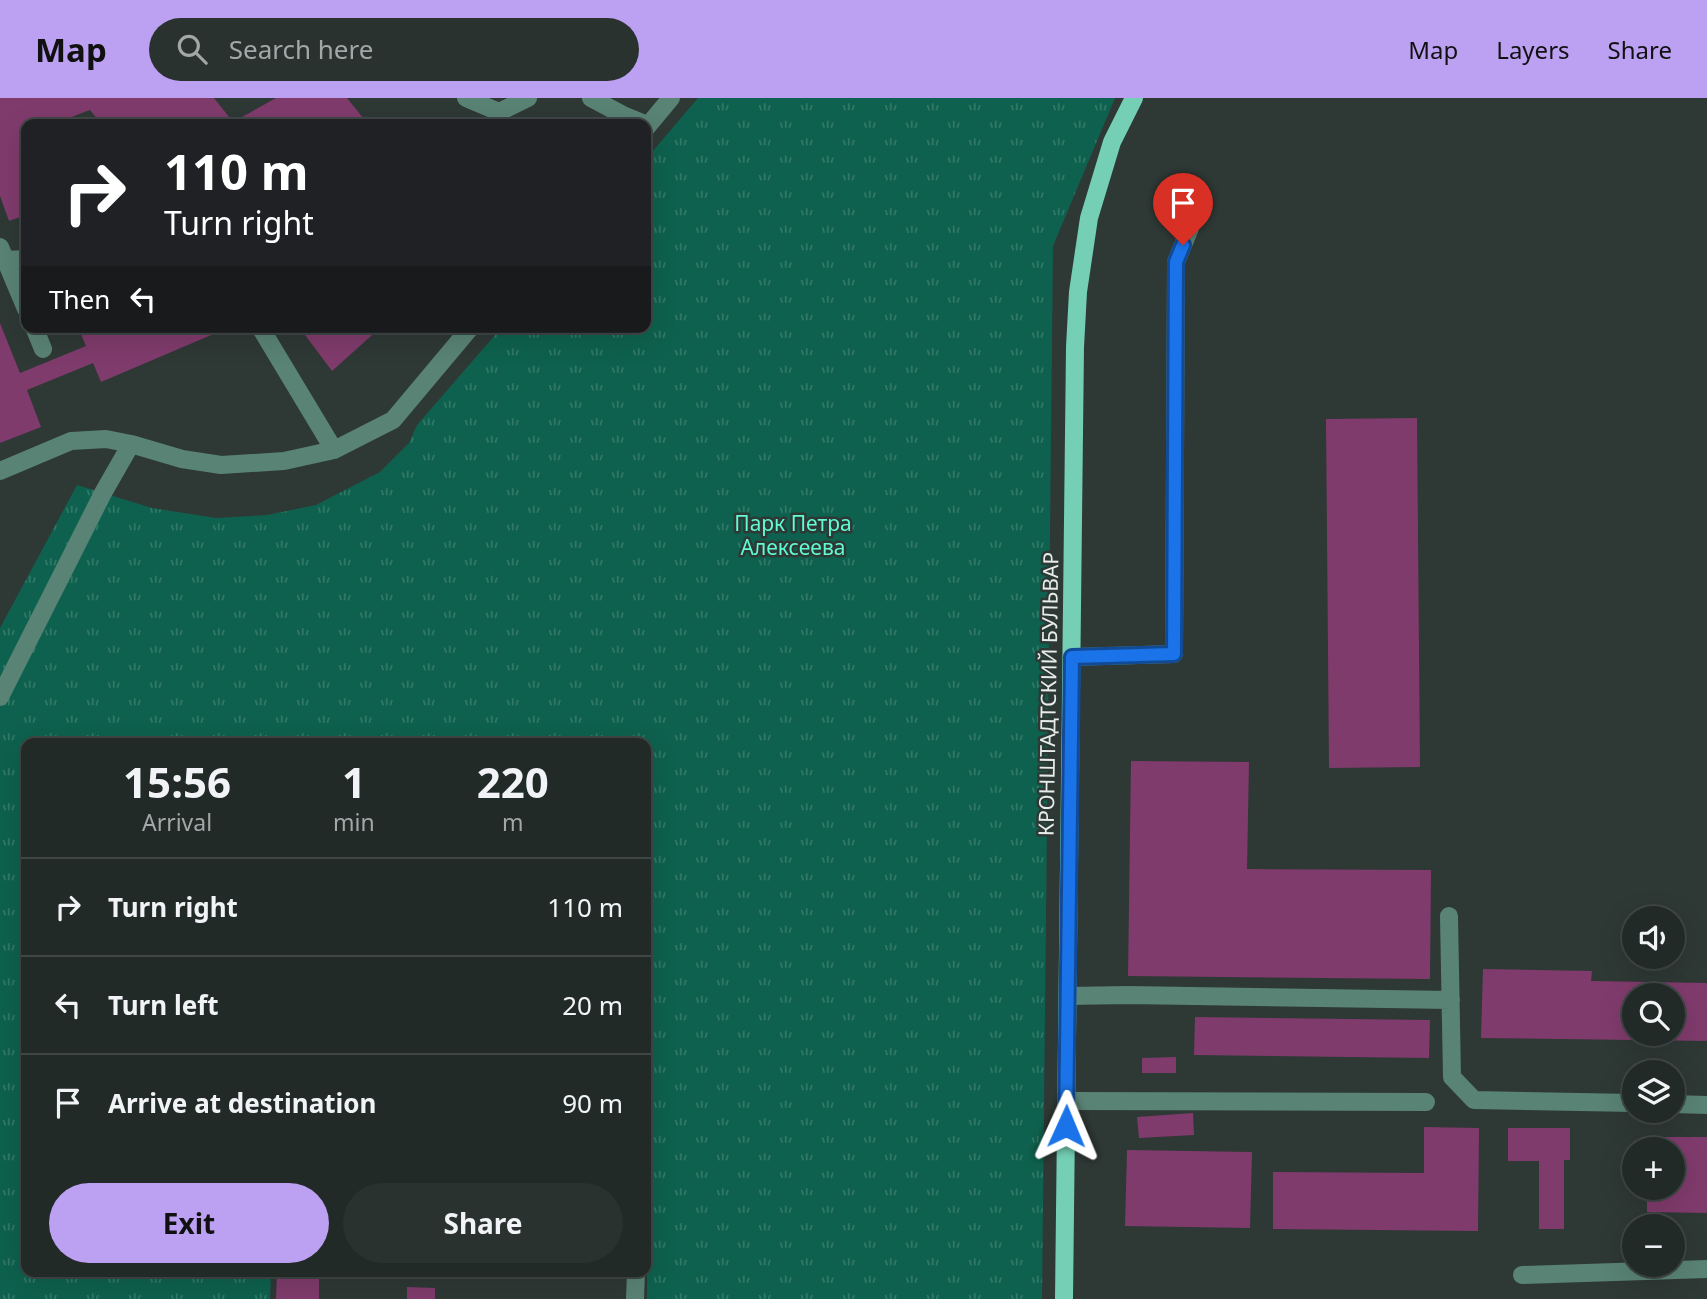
<!DOCTYPE html>
<meta charset="utf-8">
<style>
:root{--surface:#222a28;--page:#2a3230;--text:#f1f3f6;--muted:#a2a7a8;--line:#3f4645;--accent:#bca0f2}
body{margin:0;font-family:"Noto Sans",sans-serif;background:var(--page);color:var(--text);height:100vh;display:flex;flex-direction:column;font-size:26px;white-space:nowrap}
*{box-sizing:border-box;margin:0}
p{font-size:23px;color:var(--muted)}
.icon{flex:none;width:38px;height:38px;fill:none;stroke:currentColor;stroke-width:2;stroke-linecap:round;stroke-linejoin:round}
.map{position:relative;flex:1;overflow:hidden}
.panel{position:absolute;left:21px;top:640px;width:630px;height:539px;display:flex;flex-direction:column;background:var(--surface);border-radius:14px;box-shadow:0 7px 28px #0002,0 0 0 2px var(--line)}
.panel>*{flex:none}
.banner{position:absolute;left:21px;top:21px;width:630px;height:214px;border-radius:14px;box-shadow:0 7px 28px #0002,0 0 0 2px var(--line);background:#202124;color:#fff;overflow:hidden}
.fabs{position:absolute;left:1622px;top:808px;display:grid;gap:14px}
.fabs a{display:grid;place-items:center;width:63px;height:63px;border-radius:50%;background:var(--surface);box-shadow:0 7px 28px #0002,0 0 0 2px var(--line);font-size:35px}
.pin{position:absolute;display:grid;place-items:center;width:60px;height:60px;color:#fff;margin:-72px -30px;border-radius:50% 50% 50% 0;rotate:-45deg;box-shadow:0 0 7px #0007}
.pin .icon{rotate:45deg}
.me{position:absolute;width:77px;margin:-38px;rotate:1deg;stroke-linejoin:round;filter:drop-shadow(0 0 5px #0008)}
.turn{display:flex;align-items:center;gap:24px;height:147px;padding:0 28px;font-size:32px}
.turn .icon{width:91px;height:91px;stroke-width:2.5}
.turn b{display:block;font-size:49px;line-height:60px}
.then{display:flex;align-items:center;height:66px;padding:0 28px;background:#0003;gap:14px;font-size:26px}
.eta{display:flex;justify-content:space-evenly;align-items:center;height:119px;text-align:center}
.eta b{font-size:42px;font-weight:700;line-height:49px}
.primary-button{display:flex;gap:14px;margin-top:auto;padding:14px 28px}
.primary-button a{flex:1;height:80px;border-radius:42px;background:var(--accent);color:#111;font-size:28px;font-weight:700;line-height:80px;text-align:center}
.primary-button a+a{background:var(--page);color:var(--text)}
ul{padding:0;list-style:none}
li{display:flex;align-items:center;gap:21px;height:98px;padding:0 28px;border-top:2px solid var(--line)}
li div{flex:1}
li b{display:block;font-size:26px}
li em{font-style:normal}
header{display:flex;align-items:center;gap:42px;box-sizing:border-box;height:98px;padding:0 35px;background:var(--accent);color:#111}
header strong{font-size:33px}
nav{display:flex;gap:38px;margin-inline-start:auto;font-size:24px}
.search{width:490px;height:63px;background:var(--page);display:flex;align-items:center;gap:18px;box-sizing:border-box;padding:0 24px;border-radius:38px;color:var(--muted);font-size:26px}
.map>svg:first-child{display:block}
.park{fill:url(#park-tufts)}
.pitch{fill:#0e614e}
.building{fill:#7f3b6c;fill-rule:evenodd}
.lines{fill:none;stroke-linecap:round;stroke-linejoin:round}
.minor{stroke:#598375;stroke-width:18}
.major{stroke:#74cfb4;stroke-width:18}
.route-casing{stroke:#114b97;stroke-width:18}
.route{stroke:#1a73e8;stroke-width:12}
.labels{text-anchor:middle;dominant-baseline:central;stroke-width:5;stroke-linejoin:round;paint-order:stroke}
.park-label{font-size:21px;fill:#60fbd3;stroke:#2e3835}
.street-label{font-size:21px;fill:#e6edea;stroke:#2e3835}
</style>
<header>
<strong>Map</strong>
<div class="search"><svg class="icon" aria-label="search" viewBox="0 0 24 24"><circle cx="10" cy="10" r="6"/><path d="M15 15l6 6"/></svg>Search here</div>
<nav><a>Map</a><a>Layers</a><a>Share</a></nav>
</header>
<div class="map">
<svg width="1707" height="1201" viewBox="0 0 1707 1201">
<defs>
<pattern id="park-tufts" width="24" height="20" patternUnits="userSpaceOnUse" patternTransform="scale(1.75)"><rect width="24" height="20" fill="#0e614e"/><path d="M3 7l-1-3M5 7V3M7 7l1-3M15 17l-1-3M17 17v-4M19 17l1-3" fill="none" stroke="#317868"/></pattern>
</defs>
<rect width="100%" height="100%" fill="#2e3835"/>
<!-- park -->
<path class="park" d="M698,0H1115L1053,148L1042,1201H647L646,646H26V1174H271L270,1201H0V530L77,387L152,410L216,420L267,417L316,407L380,374L409,345L417,327L502,229H646V61Z"/>
<!-- pitch -->
<path class="pitch" d="M127,614L151,636L143,646H99Z"/>
<!-- building -->
<path class="building" d="M0,0H214L233,24L276,0H347L368,26H101L90,12L53,26H26V117L9,123L0,98Z
M0,225L20,275L86,248L78,229H230L101,284L93,265L27,292L41,329L0,345Z
M299,229H381L332,273Z
M1417,320L1420,669L1329,670L1326,321Z
M1131,663L1249,664L1247,771L1431,772L1430,881L1128,878Z
M1483,871L1592,873L1591,883L1707,885V943L1481,940ZM1634,898H1673V936H1634Z
M1195,919L1430,922L1429,960L1194,957Z
M1176,959V975H1142V960Z
M1193,1015L1194,1037L1139,1040L1137,1019Z
M1424,1029L1479,1030L1478,1133L1273,1131V1074L1424,1075Z
M1508,1030H1570V1062H1564V1131H1539V1063H1508Z
M1648,1039H1707V1115L1647,1114V1090H1673V1052H1648Z
M1127,1052L1252,1054L1250,1130L1125,1128Z
M277,1174H319V1201H276Z
M407,1189L435,1190V1201H407Z"/>
<g class="lines">
<!-- minor -->
<path class="minor" d="M466,0L499,14L528,0
M591,0L623,17L645,26
M646,30L671,0
M0,149L26,211
M5,162L26,161
M34,229L43,251
M260,229L334,352
M0,373L71,343L106,341L131,346L182,361L221,367L284,363L334,352L393,322L471,229
M1072,559L1174,556L1176,164L1190,130
M0,599L103,395L131,346
M1449,818L1452,979L1474,1002L1634,1005
M1068,898L1128,897L1451,902
M1067,1003L1426,1004
M1673,1006L1707,1007
M1522,1177L1707,1171
M635,1201L636,1174"/>
<!-- major -->
<path class="major" d="M1064,1201L1075,249L1078,194L1089,120L1112,44L1134,0"/>
</g>
<g class="lines">
<defs>
<path id="route" d="M1066,1028L1072,559L1174,556L1176,164L1183,147"/>
</defs>
<!-- route casing -->
<use href="#route" class="route-casing"/>
<!-- route -->
<use href="#route" class="route"/>
</g>
<g class="labels">
<!-- park labels -->
<g class="park-label">
<text x="793" y="425">Парк Петра<tspan x="793" dy="24">Алексеева</tspan></text>
</g>
<!-- street labels -->
<g class="street-label">
<text transform="translate(1048 596) rotate(-89)">КРОНШТАДТСКИЙ БУЛЬВАР</text>
</g>
</g>
</svg>
<div class="fabs">
<a><svg class="icon" aria-label="sound" viewBox="0 0 24 24"><path d="M4 9h4l5-4v14l-5-4H4zM17 9q2 3 0 6"/></svg></a>
<a><svg class="icon" aria-label="search" viewBox="0 0 24 24"><circle cx="10" cy="10" r="6"/><path d="M15 15l6 6"/></svg></a>
<a><svg class="icon" aria-label="layers" viewBox="0 0 24 24"><path d="M12 4l9 5-9 5-9-5zM3 14l9 5 9-5"/></svg></a>
<a>+</a>
<a>−</a>
</div>
<div class="pin" style="left:1183px;top:147px;background:#d93025"><svg class="icon" aria-label="arrive" viewBox="0 0 24 24"><path d="M6 21V4h12l-3 4 3 4H6"/></svg></div>
<svg class="me" style="left:1066px;top:1028px" viewBox="-20 -20 40 40"><path d="M0-17L14 15 0 8-14 15z" fill="#1a73e8" stroke="#fff" stroke-width="4"/></svg>
<div class="banner">
<div class="turn"><svg class="icon" aria-label="right" viewBox="0 0 24 24"><path d="M7 20v-9h11M14 6l5 5-5 5"/></svg><div><b>110 m</b>Turn right</div></div>
<div class="then">Then<svg class="icon" aria-label="left" viewBox="0 0 24 24"><path d="M17 20v-9H6M10 6l-5 5 5 5"/></svg></div>
</div>
<section class="panel">
<div class="eta">
<div><b>15:56</b><p>Arrival</p></div>
<div><b>1</b><p>min</p></div>
<div><b>220</b><p>m</p></div>
</div>
<ul>
<li><svg class="icon" aria-label="right" viewBox="0 0 24 24"><path d="M7 20v-9h11M14 6l5 5-5 5"/></svg><div><b>Turn right</b></div><em>110 m</em></li>
<li><svg class="icon" aria-label="left" viewBox="0 0 24 24"><path d="M17 20v-9H6M10 6l-5 5 5 5"/></svg><div><b>Turn left</b></div><em>20 m</em></li>
<li><svg class="icon" aria-label="arrive" viewBox="0 0 24 24"><path d="M6 21V4h12l-3 4 3 4H6"/></svg><div><b>Arrive at destination</b></div><em>90 m</em></li>
</ul>
<div class="primary-button"><a>Exit</a><a>Share</a></div>
</section>
</div>
